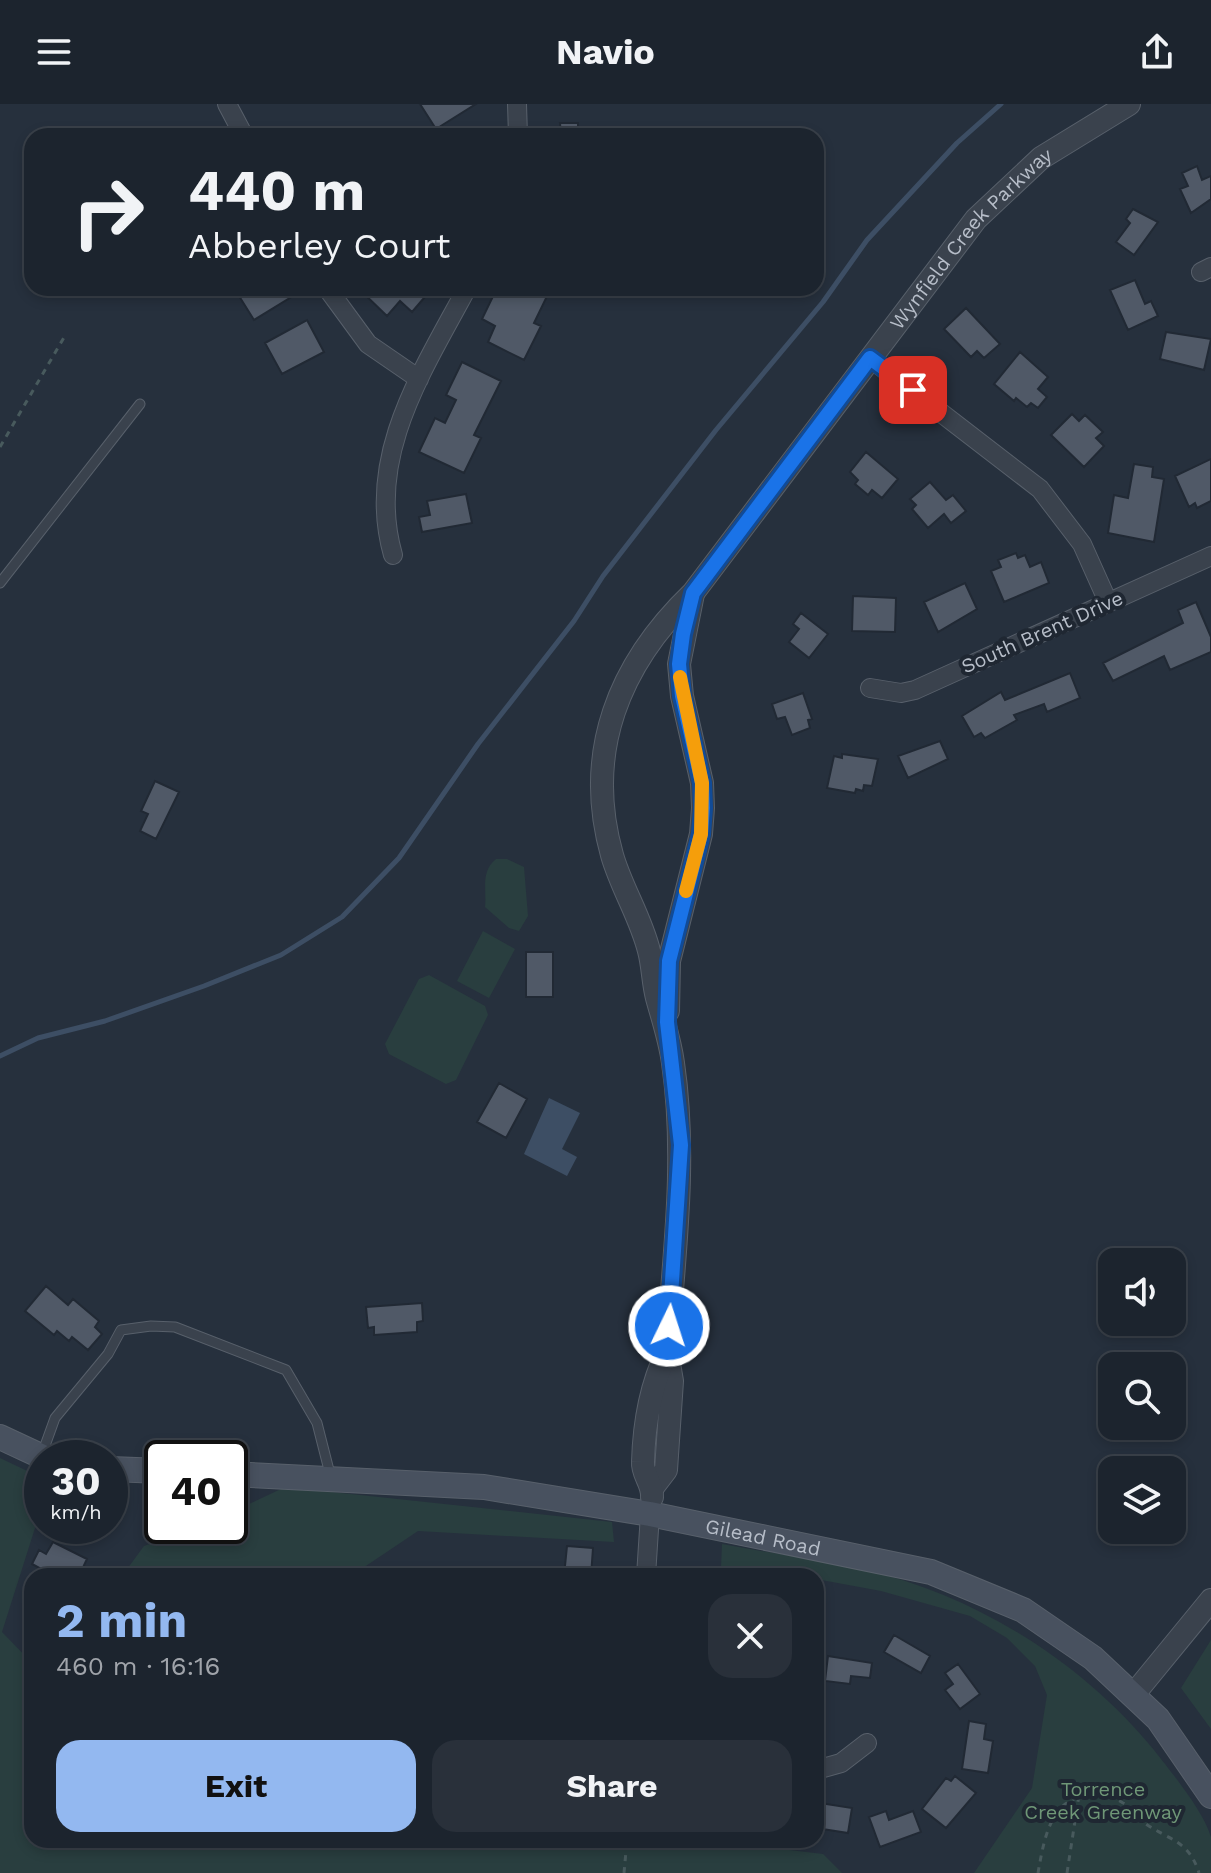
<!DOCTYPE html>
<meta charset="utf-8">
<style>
:root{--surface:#1c242e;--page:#29303a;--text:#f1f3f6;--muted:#a0a4aa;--line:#3a414a;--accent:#93b8f0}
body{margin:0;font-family:"Work Sans",sans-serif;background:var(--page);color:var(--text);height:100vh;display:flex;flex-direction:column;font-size:30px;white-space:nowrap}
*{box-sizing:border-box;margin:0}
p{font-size:26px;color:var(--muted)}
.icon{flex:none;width:44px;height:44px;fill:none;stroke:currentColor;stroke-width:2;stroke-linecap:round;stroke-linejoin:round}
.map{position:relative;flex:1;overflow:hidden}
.sheet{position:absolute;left:24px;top:1464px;width:800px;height:280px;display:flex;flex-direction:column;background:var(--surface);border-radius:24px;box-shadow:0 4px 12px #0003,0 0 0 2px var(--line)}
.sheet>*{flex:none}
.hud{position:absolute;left:24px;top:24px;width:800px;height:168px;border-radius:24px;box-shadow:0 4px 12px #0003,0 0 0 2px var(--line);background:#1c242e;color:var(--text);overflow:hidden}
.fabs{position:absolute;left:1098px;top:1144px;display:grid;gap:16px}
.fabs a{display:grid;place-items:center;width:88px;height:88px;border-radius:16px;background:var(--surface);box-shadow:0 4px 12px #0003,0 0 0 2px var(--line);font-size:40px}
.speed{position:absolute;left:24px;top:1336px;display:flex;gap:16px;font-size:40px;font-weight:700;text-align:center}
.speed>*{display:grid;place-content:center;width:104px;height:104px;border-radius:50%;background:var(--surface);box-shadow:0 4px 12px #0003,0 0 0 2px var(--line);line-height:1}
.speed small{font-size:20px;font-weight:400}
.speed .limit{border:4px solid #111;border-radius:12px;background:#fff;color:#111}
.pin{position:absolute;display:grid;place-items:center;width:68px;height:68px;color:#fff;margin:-34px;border-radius:16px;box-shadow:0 4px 12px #0006}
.me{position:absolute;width:88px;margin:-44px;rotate:4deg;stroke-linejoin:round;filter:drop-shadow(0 0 6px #0008)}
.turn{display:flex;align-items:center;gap:28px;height:168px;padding:0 32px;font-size:36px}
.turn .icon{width:104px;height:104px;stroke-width:2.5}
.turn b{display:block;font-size:56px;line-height:68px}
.round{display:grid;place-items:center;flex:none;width:84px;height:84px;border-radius:24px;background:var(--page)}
.head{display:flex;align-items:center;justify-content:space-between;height:136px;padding:0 32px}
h1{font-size:48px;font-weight:700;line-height:60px;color:var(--accent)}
.button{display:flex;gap:16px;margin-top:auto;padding:16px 32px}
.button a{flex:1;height:92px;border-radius:24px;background:var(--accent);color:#111;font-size:32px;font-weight:700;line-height:92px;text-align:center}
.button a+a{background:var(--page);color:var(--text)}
header{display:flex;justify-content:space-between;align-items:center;height:104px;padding:0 32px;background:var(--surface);font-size:36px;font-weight:700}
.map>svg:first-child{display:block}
.green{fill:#293e3f}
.water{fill:#3d4e64}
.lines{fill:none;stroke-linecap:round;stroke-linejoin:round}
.stream{stroke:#3d4e64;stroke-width:5}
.building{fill:#505967;stroke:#212934;stroke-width:2}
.service-casing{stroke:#58606b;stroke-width:11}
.minor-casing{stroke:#58606b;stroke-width:20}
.tertiary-casing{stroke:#58606b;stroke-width:24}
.secondary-casing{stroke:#58606b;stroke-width:26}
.path{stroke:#485a5d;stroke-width:3;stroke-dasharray:6 6;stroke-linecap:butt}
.service{stroke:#3a424d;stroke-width:9}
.minor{stroke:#3a424d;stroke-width:18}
.tertiary{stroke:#3a424d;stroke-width:22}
.secondary{stroke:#48515f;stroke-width:24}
.route-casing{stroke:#114b97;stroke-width:20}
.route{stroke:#1a73e8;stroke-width:14}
.slow{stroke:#f59e0b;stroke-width:14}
.labels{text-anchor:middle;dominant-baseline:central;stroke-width:8;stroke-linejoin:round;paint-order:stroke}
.street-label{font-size:20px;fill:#b6bdc8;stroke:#1f2732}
.park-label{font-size:20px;fill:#6f9777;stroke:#1f2732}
</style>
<header><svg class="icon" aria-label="menu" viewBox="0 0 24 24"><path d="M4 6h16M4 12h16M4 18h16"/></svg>Navio<svg class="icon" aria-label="share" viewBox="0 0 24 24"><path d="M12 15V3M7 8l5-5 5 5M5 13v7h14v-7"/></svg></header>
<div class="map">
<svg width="1211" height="1769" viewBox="0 0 1211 1769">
<rect width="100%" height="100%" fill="#26303d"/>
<!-- green -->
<path class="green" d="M496,755H507L524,763L528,812L519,827L509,824L485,803C487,786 480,768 496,755Z
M483,827L515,845L489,894L457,877Z
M429,871L485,902L488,911L456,976L446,980L389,950L385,940L419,875Z
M0,1354L42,1374V1402L2,1528L32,1559V1736H704L823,1750L842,1769H0Z
M285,1383L612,1418L614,1438L418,1427L351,1472H122L144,1442L199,1422H230V1409Z
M722,1440C769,1449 818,1455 865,1466C976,1491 1083,1559 1154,1646C1171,1668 1203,1706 1211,1733C1211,1743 1211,1758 1211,1769H974L1032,1684L1047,1591L1035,1562L1007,1534L970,1512L881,1487L816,1475V1472L721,1464Z
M1211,1536V1625L1181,1584Z"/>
<!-- water -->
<path class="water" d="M549,994L580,1009L562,1045L577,1053L567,1072L524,1050Z"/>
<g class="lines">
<!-- stream -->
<path class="stream" d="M0,952L38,934L105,917L204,882L281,851L342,813L399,754L478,640L574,517L603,472L716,326L823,198L867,136L957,39L1001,0"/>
</g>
<!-- building -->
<path class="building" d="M420,0H476L436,25Z
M560,19H578V32H561Z
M1197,62L1202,76L1211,72V95L1191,109L1180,85L1188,82L1182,69Z
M1133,105L1158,118L1134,151L1116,138L1130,119L1126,115Z
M1135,176L1145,200L1151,197L1158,212L1128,226L1110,186Z
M234,184H306L254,216Z
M358,184H413L424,194L412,208L400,197L387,212Z
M497,184H551L534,219L541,222L524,256L488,238L495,222L482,215Z
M966,204L1000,240L984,254L977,247L971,253L944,225Z
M307,216L324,248L282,270L265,239Z
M1166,228L1211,235L1204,266L1160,255Z
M1020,248L1048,273L1038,285L1047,293L1038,304L1031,299L1027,303L1016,294L1014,297L994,280Z
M462,258L501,277L474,331L481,334L464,369L419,348L435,314L445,319L456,296L446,291Z
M1072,310L1079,317L1085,311L1103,328L1096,334L1104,342L1084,363L1051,331Z
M866,348L898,375L882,394L872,386L868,391L855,380L858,376L850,368Z
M1211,355V397L1197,404L1195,399L1189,403L1175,372Z
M1134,360L1153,363L1152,373L1164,375L1154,438L1108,429L1114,391L1128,394Z
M930,378L946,396L953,391L966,407L951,419L944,410L928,424L912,405L916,401L910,395Z
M466,390L472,419L422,428L419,413L430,411L427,397Z
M1016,449L1018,454L1025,451L1030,463L1041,458L1049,479L1004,498L991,467L1001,463L998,456Z
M965,479L977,505L938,528L924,498Z
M853,492L896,494L895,528L852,527Z
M1196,498L1211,533V548L1170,566L1164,552L1113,577L1103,559L1183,519L1178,506Z
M801,509L828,530L809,554L789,538L799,525L793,520Z
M1070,569L1080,594L1047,608L1044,600L1014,611L1017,616L985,634L981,629L974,633L962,612L1001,588L1005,596Z
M803,589L812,615L808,616L810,624L792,631L785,613L777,615L772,600Z
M940,637L948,655L908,674L898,652Z
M842,650L878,655L872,682L864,681L863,687L856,685L855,689L827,684L834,652L842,654Z
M155,677L179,688L156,735L140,727L148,710L141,707Z
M526,848H553V893H526Z
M499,979L527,995L506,1034L477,1018Z
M46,1182L68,1201L73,1195L99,1217L95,1223L102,1230L88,1246L72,1233L69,1237L57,1227L54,1231L25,1207Z
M422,1199L423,1217L417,1218V1228L374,1231V1223L368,1224L366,1203Z
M53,1438L87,1455L79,1472H54L32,1460L39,1446L46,1450Z
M567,1442L593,1444L591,1472H564Z
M894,1531L930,1552L921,1569L884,1548Z
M828,1552L872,1559L870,1574L851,1572L850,1580L825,1577Z
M958,1560L980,1590L960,1605L945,1586L953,1580L945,1569Z
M969,1617L986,1620L984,1635L993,1637L988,1669L962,1665Z
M955,1672L976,1689L946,1724L922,1705L946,1674L951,1677Z
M820,1699L852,1704L848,1729L816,1724Z
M886,1707L889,1716L913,1707L921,1728L880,1743L869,1713Z"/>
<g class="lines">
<defs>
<path id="service" d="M0,479L140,300
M42,1350L55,1314L108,1250L121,1226L151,1222L175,1223L286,1266L317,1319L331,1374"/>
<path id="minor" d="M227,0L244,32
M517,0L518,32
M1201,168L1211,163
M327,184L368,240L419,275
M870,254L1040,385L1082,440L1108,498
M393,451C365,353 422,268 467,184
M870,584L901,589L915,586L1211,452
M646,1472L650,1410
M816,1666L841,1659L867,1639"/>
<g id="tertiary">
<path d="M668,907L669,857L701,730L703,704L702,679L682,592L679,560L693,490"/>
<path id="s1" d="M653,1383L666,1366L672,1277L667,1248C674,1152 687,1055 673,959C670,936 663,916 657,894C653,879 653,862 649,847C641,814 621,783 612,751C583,648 619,560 693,489L976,115L1041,54L1129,0"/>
<path d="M652,1393C653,1379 642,1371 643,1358C644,1321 651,1281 667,1248"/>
<path d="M1134,1590L1211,1496"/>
</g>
<g id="secondary">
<path d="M0,1333L45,1354"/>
<path d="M110,1365L162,1367"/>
<path id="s2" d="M230,1370L484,1383L650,1410L931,1468L1023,1506L1093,1554L1158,1615L1211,1692"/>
</g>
</defs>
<!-- service casing -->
<use href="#service" class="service-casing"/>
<!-- minor casing -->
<use href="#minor" class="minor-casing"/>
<!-- tertiary casing -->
<use href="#tertiary" class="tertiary-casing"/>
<!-- secondary casing -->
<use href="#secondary" class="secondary-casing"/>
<!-- path -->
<path class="path" d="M0,343L66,230
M624,1769L627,1736
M1038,1769C1044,1735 1051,1690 1093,1692C1104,1692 1114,1693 1123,1699C1132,1703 1138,1714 1146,1720C1171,1737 1189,1737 1199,1769
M1067,1769L1079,1691"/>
<!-- service -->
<use href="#service" class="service"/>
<!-- minor -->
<use href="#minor" class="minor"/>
<!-- tertiary -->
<use href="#tertiary" class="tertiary"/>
<!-- secondary -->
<use href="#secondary" class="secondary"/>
</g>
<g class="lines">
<defs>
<path id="route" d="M669,1222L681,1041L667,918L669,857L701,730L703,704L702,679L682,592L679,560L683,530L693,489L870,254L913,286"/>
</defs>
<!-- route casing -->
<use href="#route" class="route-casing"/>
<!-- route -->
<use href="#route" class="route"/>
<!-- slow -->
<path class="slow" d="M680,573L702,679L701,730L686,787"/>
</g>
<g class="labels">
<!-- street labels -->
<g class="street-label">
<text stroke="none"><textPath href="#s1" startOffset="1388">Wynfield Creek Parkway</textPath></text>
<text transform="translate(1042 528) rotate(-24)">South Brent Drive</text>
<text stroke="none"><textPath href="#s2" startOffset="538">Gilead Road</textPath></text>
</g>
<!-- park labels -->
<g class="park-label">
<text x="1103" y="1685">Torrence<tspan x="1103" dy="23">Creek Greenway</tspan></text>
</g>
</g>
</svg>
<div class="fabs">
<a><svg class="icon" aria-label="sound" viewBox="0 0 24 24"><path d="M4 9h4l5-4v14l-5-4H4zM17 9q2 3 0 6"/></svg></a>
<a><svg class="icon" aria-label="search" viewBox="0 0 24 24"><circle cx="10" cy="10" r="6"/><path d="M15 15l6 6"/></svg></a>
<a><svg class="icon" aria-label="layers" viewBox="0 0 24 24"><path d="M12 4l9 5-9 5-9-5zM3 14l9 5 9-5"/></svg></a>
</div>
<div class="speed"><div>30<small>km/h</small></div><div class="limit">40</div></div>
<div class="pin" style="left:913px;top:286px;background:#d93025"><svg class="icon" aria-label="arrive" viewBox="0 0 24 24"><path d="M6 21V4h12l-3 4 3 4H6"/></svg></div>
<svg class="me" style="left:669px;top:1222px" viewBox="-20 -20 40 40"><circle r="17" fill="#1a73e8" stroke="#fff" stroke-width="3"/><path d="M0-11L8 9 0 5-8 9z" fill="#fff"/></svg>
<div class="hud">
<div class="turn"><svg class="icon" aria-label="right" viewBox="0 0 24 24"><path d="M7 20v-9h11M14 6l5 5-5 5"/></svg><div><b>440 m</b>Abberley Court</div></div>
</div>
<section class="sheet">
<div class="head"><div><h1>2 min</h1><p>460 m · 16:16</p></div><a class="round"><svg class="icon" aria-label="close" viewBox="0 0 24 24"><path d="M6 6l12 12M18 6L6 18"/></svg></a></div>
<div class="button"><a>Exit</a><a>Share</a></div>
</section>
</div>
